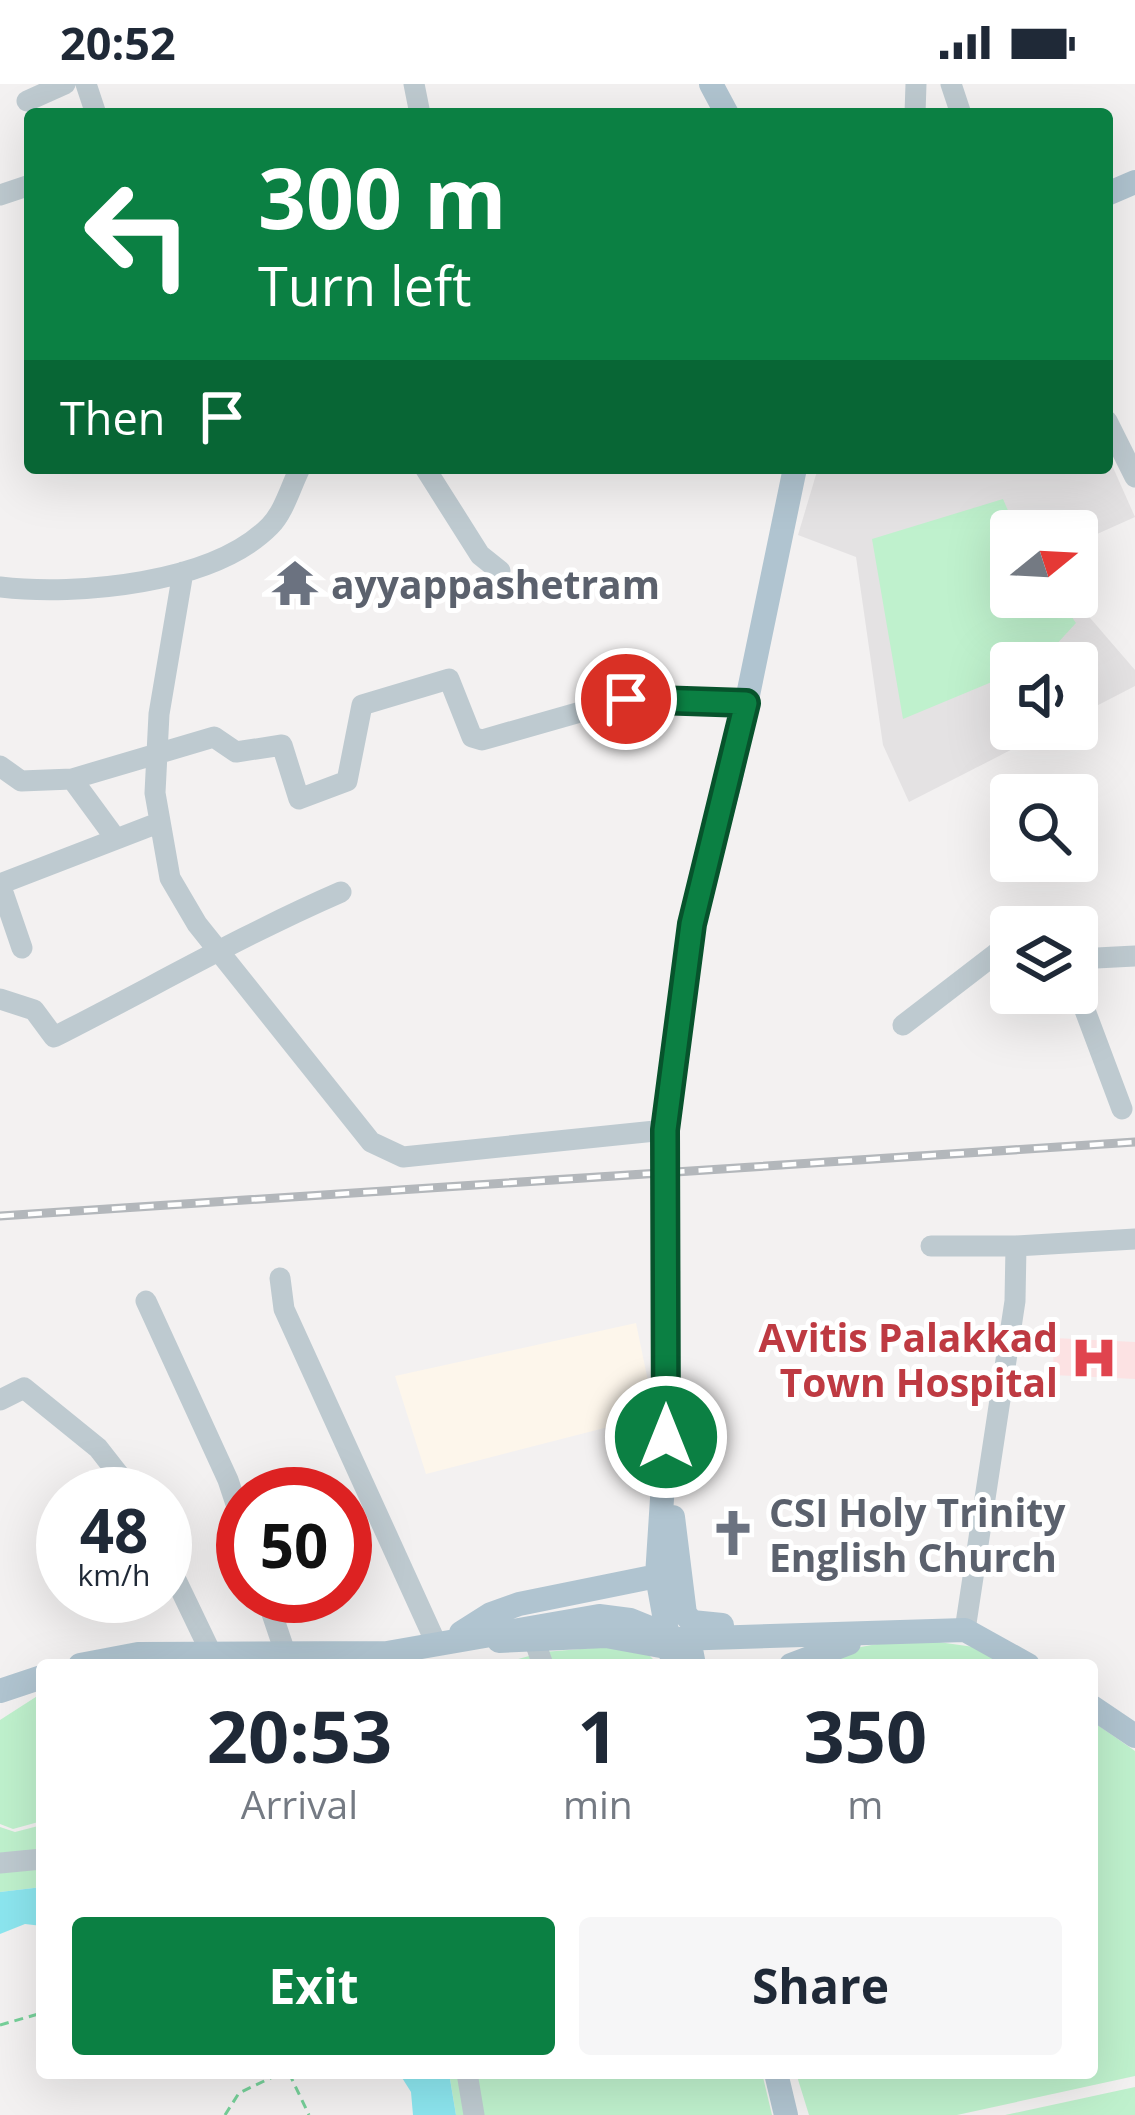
<!DOCTYPE html>
<style>
:root{--surface:#fff;--page:#f6f6f7;--text:#1f2937;--muted:#747a83;--accent:#0b8043}
body{margin:0;font-family:"Open Sans",sans-serif;background:var(--page);color:var(--text);height:100vh;display:flex;flex-direction:column;font-size:45px;white-space:nowrap}
*{box-sizing:border-box;margin:0}
p{font-size:39px;color:var(--muted)}
.icon{flex:none;width:66px;height:66px;fill:none;stroke:currentColor;stroke-width:2;stroke-linecap:round;stroke-linejoin:round}
.map{position:relative;flex:1;overflow:hidden}
.details{position:absolute;left:36px;top:1575px;width:1062px;height:420px;display:flex;flex-direction:column;background:var(--surface);border-radius:12px;box-shadow:0 12px 48px #0002}
.details>*{flex:none}
.guide{position:absolute;left:24px;top:24px;width:1089px;height:366px;border-radius:12px;box-shadow:0 12px 48px #0002;background:#0b8043;color:#fff;overflow:hidden}
.needle{width:78px;rotate:72deg}
.buttons{position:absolute;left:990px;top:426px;display:grid;gap:24px}
.buttons a{display:grid;place-items:center;width:108px;height:108px;border-radius:12px;background:var(--surface);box-shadow:0 12px 48px #0002;font-size:60px}
.speed{position:absolute;left:36px;top:1383px;display:flex;gap:24px;font-size:60px;font-weight:700;text-align:center}
.speed>*{display:grid;place-content:center;width:156px;height:156px;border-radius:50%;background:var(--surface);box-shadow:0 12px 48px #0002;line-height:1}
.speed small{font-size:30px;font-weight:400}
.speed .limit{border:18px solid #d22;background:#fff;color:#111}
.pin{position:absolute;display:grid;place-items:center;width:102px;height:102px;color:#fff;margin:-51px;border:6px solid #fff;border-radius:50%;box-shadow:0 3px 12px #0007}
.me{position:absolute;width:132px;margin:-66px;rotate:0deg;stroke-linejoin:round;filter:drop-shadow(0 0 9px #0008)}
.turn{display:flex;align-items:center;gap:42px;height:252px;padding:0 36px;font-size:54px}
.turn .icon{width:156px;height:156px;stroke-width:2.5}
.turn b{display:block;font-size:84px;line-height:102px}
.then{display:flex;align-items:center;height:114px;padding:0 36px;background:#0003;gap:24px;font-size:45px}
.eta{display:flex;justify-content:space-evenly;align-items:center;height:204px;text-align:center}
.eta b{font-size:72px;font-weight:700;line-height:84px}
.cta{display:flex;gap:24px;margin-top:auto;padding:24px 36px}
.cta a{flex:1;height:138px;border-radius:12px;background:var(--accent);color:#fff;font-size:48px;font-weight:700;line-height:138px;text-align:center}
.cta a+a{background:var(--page);color:var(--text)}
.status{display:flex;justify-content:space-between;align-items:center;height:84px;padding:0 60px;background:var(--surface);direction:ltr}
.status svg{height:33px;fill:currentColor}
.map>svg:first-child{display:block}
.commercial{fill:#fdf6eb}
.education{fill:#e4e2e3}
.medical{fill:#fce2e3}
.green{fill:#bff1cd}
.water{fill:#8ce6ef}
.lines{fill:none;stroke-linecap:round;stroke-linejoin:round}
.path{stroke:#76d099;stroke-width:3;stroke-dasharray:9 6;stroke-linecap:butt}
.minor{stroke:#becad0;stroke-width:21}
.major{stroke:#b0c4d0;stroke-width:24}
.rail-casing{stroke:#b3b7bb;stroke-width:9}
.rail{stroke:#fff;stroke-width:4.5;stroke-dasharray:14;stroke-linecap:butt}
.major-bridge{stroke:#b0c4d0;stroke-width:24}
.route-casing{stroke:#07532c;stroke-width:30}
.route{stroke:#0b8043;stroke-width:21}
.labels{text-anchor:middle;dominant-baseline:central;stroke-width:10;stroke-linejoin:round;paint-order:stroke}
.worship-label{font-size:39px;font-weight:bold;fill:#5b616d;stroke:#fff;text-anchor:start}
.health-label{font-size:39px;font-weight:bold;fill:#be3a42;stroke:#fff;text-anchor:end}
</style>
<div class="status"><b>20:52</b><svg viewBox="0 0 49 12"><path d="M0 12V9h3v3zM5 12V6h3v6zM10 12V3h3v9zM15 12V0h3v12zM26 1h20v11H26zM47 4h2v5h-2z"/></svg></div>
<div class="map">
<svg width="1135" height="2031" viewBox="0 0 1135 2031">
<rect width="100%" height="100%" fill="#f3f1f1"/>
<!-- commercial -->
<path class="commercial" d="M636,1239L655,1331L426,1390L395,1292Z"/>
<!-- education -->
<path class="education" d="M1107,370L1135,433L1077,459V447H1011V513H1072L1135,586V602L1077,632V579H1011V645H1052L909,718L883,661L856,473L798,451L818,384H1107Z"/>
<!-- medical -->
<path class="medical" d="M1054,1254L1135,1258V1295L1053,1291Z"/>
<!-- green -->
<path class="green" d="M1003,415L1017,447H1011V513H1058L1076,539L1042,576L1011,579V590L903,635L872,455Z
M910,1554L988,1565L1011,1581H810L839,1567Z
M605,1563L649,1571L659,1581H496L544,1568Z
M42,1609V1737L13,1745L0,1740V1636Z
M1092,1637L1135,1667V1992L957,2031H809L796,1989H1092Z
M42,1741V1803L0,1808V1743L15,1748Z
M449,1989H762L772,2031H456Z
M1135,2003V2031H1005Z"/>
<!-- water -->
<path class="water" d="M42,1803V1842L25,1840L0,1850V1808Z
M399,1989H449L456,2031H413L411,2008Z"/>
<g class="lines">
<!-- path -->
<path class="path" d="M0,1941L42,1929
M289,1989L309,2031
M225,2031L239,2009L281,1989"/>
<!-- minor -->
<path class="minor" d="M86,0L96,30
M414,0L420,30
M951,0L961,30
M27,17L65,0
M915,30L916,0
M0,111L30,101
M1107,337L1135,393
M425,384L480,471L500,487
M183,488L159,630L155,709L170,794L197,840L371,1058L403,1073L665,1046
M0,503C77,512 213,500 270,442C284,428 291,402 300,384
M0,682L21,697L72,695L116,755
M72,695L214,653L236,668L282,661L299,715L347,697L362,621L449,595L472,653L482,656L626,615L746,619
M22,864L0,800L158,739
M1077,875L1135,872
M1077,905L1122,1025
M0,915L34,926L54,953C151,904 242,851 341,808
M903,941L1011,858
M931,1162H1016
M280,1194L284,1225L436,1559
M146,1217L228,1396L243,1441
M0,1316L24,1304L98,1364L134,1410
M165,1473L212,1571
M266,1512L286,1571
M965,1546L1015,1217L1016,1162L1135,1155
M535,1558L543,1581
M0,1779L42,1775
M467,1989L474,2031"/>
<!-- major -->
<path class="major" d="M711,0L727,30
M1107,110L1135,98
M665,1064L692,840L730,698L795,384
M664,1155L666,1353L657,1492L673,1581
M673,1433L685,1530L692,1538L722,1541
M461,1549L491,1530L519,1520L657,1492
M689,1555L694,1581
M499,1557L606,1552L666,1563
M80,1581L138,1570L387,1569L599,1532L630,1536L677,1555L965,1546L1028,1581
M791,1581L849,1559
M0,1607L42,1593
M1092,1623L1135,1652
M776,1989L786,2031"/>
<defs>
<path id="rail" d="M0,1132L1135,1058"/>
</defs>
<!-- rail casing -->
<use href="#rail" class="rail-casing"/>
<!-- rail -->
<use href="#rail" class="rail"/>
<!-- major-bridge -->
<path class="major-bridge" d="M664,1155L665,1064"/>
</g>
<g class="lines">
<defs>
<path id="route" d="M626,615L746,619L692,840L665,1046L666,1353"/>
</defs>
<!-- route casing -->
<use href="#route" class="route-casing"/>
<!-- route -->
<use href="#route" class="route"/>
</g>
<!-- icons -->
<defs>
<symbol id="temple-bare" viewBox="-9 -9 18 18"><path d="M0-6L5-2H3V0L6.5 2.5H4V6H1.5V3h-3V6H-4V2.5H-6.5L-3 0V-2H-5Z" fill="#6b7280" stroke="#fff" stroke-width="2.5" paint-order="stroke"/></symbol>
<symbol id="hospital-bare" viewBox="-9 -9 18 18"><path d="M-5-5h3v3.5h4V-5h3V5h-3V1.5h-4V5h-3Z" fill="#e0444e" stroke="#fff" stroke-width="2.5" paint-order="stroke"/></symbol>
<symbol id="church-bare" viewBox="-9 -9 18 18"><path d="M-1.2-6h2.4v3.5h3.3v2.4h-3.3V6h-2.4V-.1h-3.3v-2.4h3.3Z" fill="#6b7280" stroke="#fff" stroke-width="2.5" paint-order="stroke"/></symbol>
</defs>
<g fill-rule="evenodd">
<use href="#temple-bare" x="262" y="466" width="66" height="66"/>
<use href="#hospital-bare" x="1061" y="1241" width="66" height="66"/>
<use href="#church-bare" x="700" y="1416" width="66" height="66"/>
</g>
<g class="labels">
<!-- worship labels -->
<g class="worship-label">
<text x="331" y="499">ayyappashetram</text>
<text x="769" y="1427">CSI Holy Trinity<tspan x="769" dy="45">English Church</tspan></text>
</g>
<!-- health labels -->
<g class="health-label">
<text x="1058" y="1252">Avitis Palakkad<tspan x="1058" dy="45">Town Hospital</tspan></text>
</g>
</g>
</svg>
<div class="buttons">
<a><svg class="needle" viewBox="-14 -14 28 28"><path d="M0-13l5 13h-10z" fill="#e53935"/><path d="M0 13l5-13h-10z" fill="#747a83"/></svg></a>
<a><svg class="icon" aria-label="sound" viewBox="0 0 24 24"><path d="M4 9h4l5-4v14l-5-4H4zM17 9q2 3 0 6"/></svg></a>
<a><svg class="icon" aria-label="search" viewBox="0 0 24 24"><circle cx="10" cy="10" r="6"/><path d="M15 15l6 6"/></svg></a>
<a><svg class="icon" aria-label="layers" viewBox="0 0 24 24"><path d="M12 4l9 5-9 5-9-5zM3 14l9 5 9-5"/></svg></a>
</div>
<div class="speed"><div>48<small>km/h</small></div><div class="limit">50</div></div>
<div class="pin" style="left:626px;top:615px;background:#d93025"><svg class="icon" aria-label="arrive" viewBox="0 0 24 24"><path d="M6 21V4h12l-3 4 3 4H6"/></svg></div>
<svg class="me" style="left:666px;top:1353px" viewBox="-20 -20 40 40"><circle r="17" fill="#0b8043" stroke="#fff" stroke-width="3"/><path d="M0-11L8 9 0 5-8 9z" fill="#fff"/></svg>
<div class="guide">
<div class="turn"><svg class="icon" aria-label="left" viewBox="0 0 24 24"><path d="M17 20v-9H6M10 6l-5 5 5 5"/></svg><div><b>300 m</b>Turn left</div></div>
<div class="then">Then<svg class="icon" aria-label="arrive" viewBox="0 0 24 24"><path d="M6 21V4h12l-3 4 3 4H6"/></svg></div>
</div>
<section class="details">
<div class="eta">
<div><b>20:53</b><p>Arrival</p></div>
<div><b>1</b><p>min</p></div>
<div><b>350</b><p>m</p></div>
</div>
<div class="cta"><a>Exit</a><a>Share</a></div>
</section>
</div>
